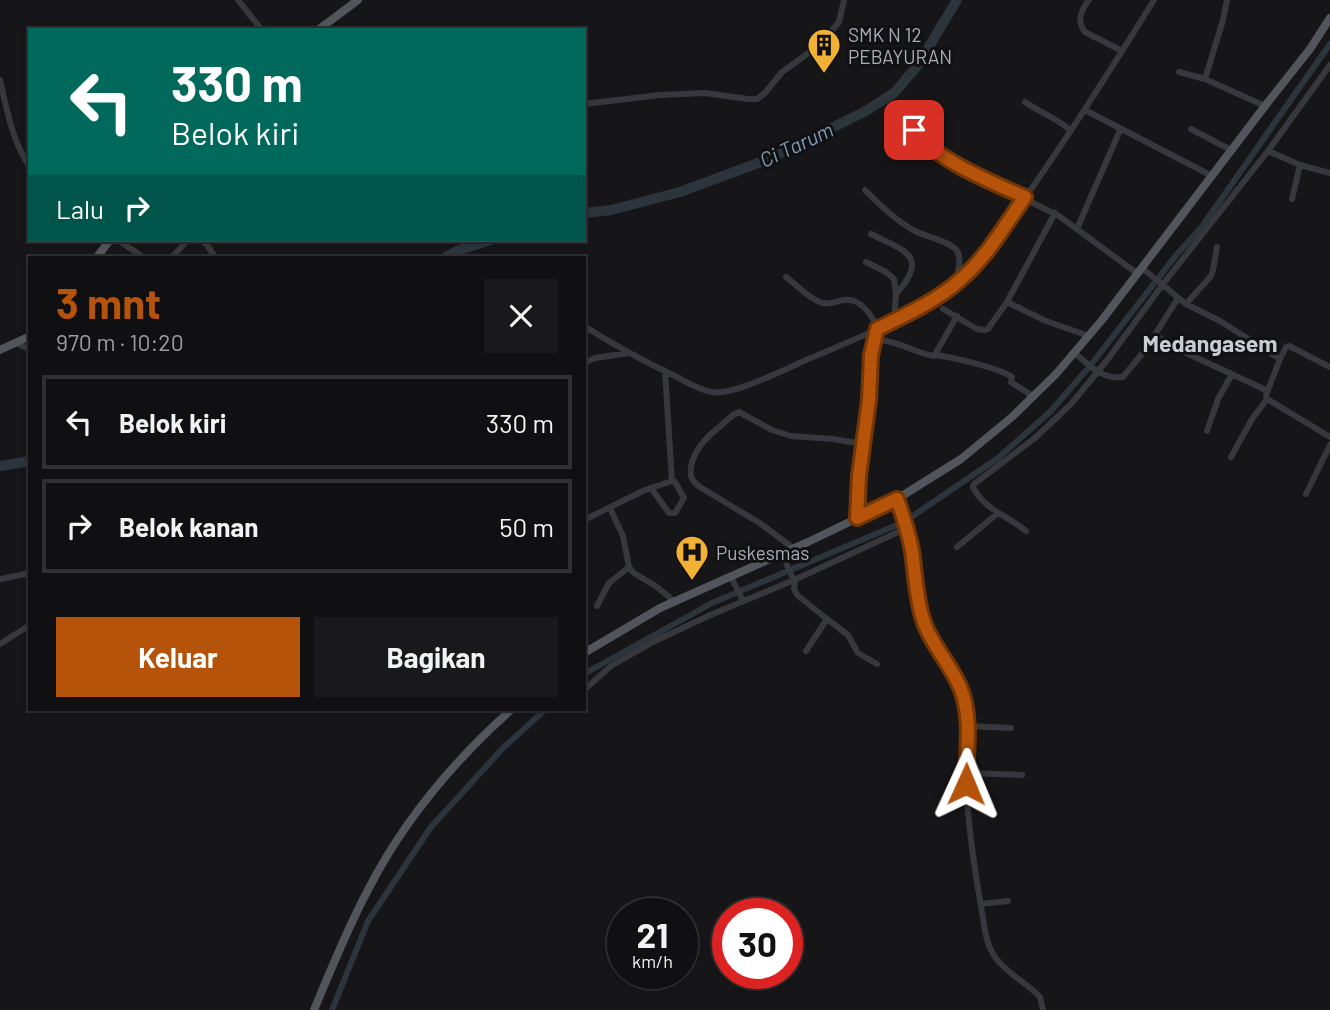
<!DOCTYPE html>
<html lang="id">
<meta charset="utf-8">
<style>
:root{--surface:#101012;--page:#19191b;--text:#f1f3f6;--muted:#9c9d9f;--line:#303032;--accent:#b45309}
body{margin:0;font-family:Barlow,sans-serif;background:var(--page);color:var(--text);height:100vh;display:flex;flex-direction:column;font-size:26px;white-space:nowrap}
*{box-sizing:border-box;margin:0}
p{font-size:23px;color:var(--muted)}
.icon{flex:none;width:38px;height:38px;fill:none;stroke:currentColor;stroke-width:2;stroke-linecap:round;stroke-linejoin:round}
.map{position:relative;flex:1;overflow:hidden}
.panel{position:absolute;left:28px;top:256px;width:558px;height:455px;display:flex;flex-direction:column;background:var(--surface);border-radius:0px;box-shadow:0 2px 5px #0004,0 0 0 2px var(--line)}
.panel>*{flex:none}
.guide{position:absolute;left:28px;top:28px;width:558px;height:214px;border-radius:0px;box-shadow:0 2px 5px #0004,0 0 0 2px var(--line);background:#00695c;color:#fff;overflow:hidden}
.speed{position:absolute;left:607px;top:898px;display:flex;gap:14px;font-size:35px;font-weight:700;text-align:center}
.speed>*{display:grid;place-content:center;width:91px;height:91px;border-radius:50%;background:var(--surface);box-shadow:0 2px 5px #0004,0 0 0 2px var(--line);line-height:1}
.speed small{font-size:18px;font-weight:400}
.speed .limit{border:10px solid #d22;background:#fff;color:#111}
.pin{position:absolute;display:grid;place-items:center;width:60px;height:60px;color:#fff;margin:-30px;border-radius:14px;box-shadow:0 4px 10px #0006}
.me{position:absolute;width:77px;margin:-38px;rotate:1deg;stroke-linejoin:round;filter:drop-shadow(0 0 5px #0008)}
.turn{display:flex;align-items:center;gap:24px;height:147px;padding:0 28px;font-size:32px}
.turn .icon{width:91px;height:91px;stroke-width:2.5}
.turn b{display:block;font-size:49px;line-height:60px}
.then{display:flex;align-items:center;height:66px;padding:0 28px;background:#0003;gap:14px;font-size:26px}
.round{display:grid;place-items:center;flex:none;width:74px;height:74px;border-radius:0px;background:var(--page)}
.summary{display:flex;align-items:center;justify-content:space-between;height:119px;padding:0 28px}
h1{font-size:42px;font-weight:700;line-height:52px;color:var(--accent)}
.button{display:flex;gap:14px;margin-top:auto;padding:14px 28px}
.button a{flex:1;height:80px;border-radius:0px;background:var(--accent);color:#fff;font-size:28px;font-weight:700;line-height:80px;text-align:center}
.button a+a{background:var(--page);color:var(--text)}
ul{padding:0;list-style:none}
li{display:flex;align-items:center;gap:21px;height:94px;margin:0 14px 10px;padding:0 14px;border:4px solid var(--line);border-radius:0px}
li div{flex:1}
li b{display:block;font-size:26px}
li em{font-style:normal}
.map>svg:first-child{display:block}
.lines{fill:none;stroke-linecap:round;stroke-linejoin:round}
.canal{stroke:#2c353c;stroke-width:6}
.river{stroke:#2c353c;stroke-width:10}
.minor{stroke:#37383d;stroke-width:6}
.major{stroke:#53555c;stroke-width:8}
.route-casing{stroke:#753606;stroke-width:18}
.route{stroke:#b45309;stroke-width:12}
.labels{text-anchor:middle;dominant-baseline:central;stroke-width:6;stroke-linejoin:round;paint-order:stroke}
.poi-label{font-size:19px;fill:#a8adb8;stroke:#111113;text-anchor:start}
.water-label{font-size:21px;font-style:italic;fill:#7f9bb3;stroke:#111113}
.quarter-label{font-size:23px;font-weight:bold;fill:#c9ccd4;stroke:#111113}
</style>
<div class="map">
<svg width="1330" height="1010" viewBox="0 0 1330 1010">
<rect width="100%" height="100%" fill="#161618"/>
<g class="lines">
<!-- canal -->
<path class="canal" d="M584,674L712,603L904,522L998,458L1050,412L1090,366L1177,254L1201,228L1330,44
M332,1010L368,921L431,827L503,748L546,709"/>
<!-- river -->
<path class="river" d="M584,213L611,210L680,192L769,159L864,112L894,93L918,65L957,0
M446,257L459,250L491,240
M0,466L30,461"/>
<!-- minor -->
<path class="minor" d="M238,0L262,30
M1089,0C1081,10 1076,21 1085,32L1122,51
M1227,0L1223,20L1205,79L1265,106
M1179,72L1205,79
M0,80C7,110 12,141 30,167
M1025,102C1039,112 1059,119 1071,131
M584,104L660,95L705,93L748,99H757L765,93L782,72L821,44L839,22L844,0
M1085,110L1212,176
M906,118L919,137L937,152L958,165L1059,216L1138,274
M1191,129L1231,150
M1268,151L1330,65
M1300,165L1330,173
M865,190C881,206 897,222 917,232C928,237 951,242 957,251C963,261 956,274 956,284
M1077,229L1120,130
M871,234C905,251 930,256 896,294
M118,240L143,257
M201,240L207,245L215,257
M172,257L188,240
M866,262L886,272L894,279L896,294L894,321
M1142,268L1186,304L1220,321L1280,359L1266,395L1267,399L1330,437
M786,277C797,285 809,299 822,303C830,305 837,301 844,300C860,298 871,314 877,327L873,344
M1007,302L1046,321L1089,336
M1186,304L1211,276L1213,270L1217,247
M943,309L977,329L985,330L988,329L1007,302L1055,213
M584,326C614,345 645,362 677,377C688,383 700,390 712,392C732,396 786,369 806,360C855,339 916,316 957,283C981,263 999,234 1017,209C1066,141 1110,71 1154,0
M1155,335L1182,351L1268,391
M17,343L30,350
M1075,353C1090,366 1102,380 1123,377L1146,349L1178,298
M935,355C952,357 999,368 1012,377L1011,382L1034,397
M1280,359L1286,347L1289,346L1330,367
M584,363L595,358L628,353
M1207,431L1218,399L1232,374
M1231,457L1252,419L1267,399
M651,488L669,513H675L684,498L675,482
M1306,494L1330,445
M897,499C903,516 909,533 912,550C916,575 916,600 925,624C936,652 960,674 965,705C970,731 965,758 966,784C968,825 974,866 981,906C984,923 985,943 995,957C1004,971 1023,981 1035,992L1040,997L1043,1010
M610,508L623,536L629,567L634,573L657,587L674,601
M857,518C860,469 867,421 870,372C871,363 868,347 877,342C888,336 920,355 934,356L957,316
M584,520L645,490L672,481L665,371
M1026,531C1008,516 983,509 973,487L974,484L1035,438L1071,404L1108,359L1163,284L1268,151L1300,165L1292,199
M957,547L998,513
M793,548L761,524L700,487C690,480 689,474 692,462C699,440 717,430 733,415L739,412L772,430L791,436L833,439L863,444
M782,553L795,584L794,589L797,595L827,619L806,651
M731,577L743,601
M0,579L30,573
M597,606L609,583L629,567
M827,619L848,635L858,653L877,664
M0,644L30,625
M584,690L611,666L653,642L708,616L794,580L907,528
M967,726L1011,728
M966,773L1022,775
M981,904L1008,901"/>
<!-- major -->
<path class="major" d="M318,30L358,0
M97,257L110,240
M0,350L30,336
M584,653L660,608L808,542L897,499L961,459L1012,417L1056,374L1102,320L1265,106L1310,49L1330,18
M314,1010C331,969 348,927 369,888C404,820 456,759 512,709"/>
</g>
<g class="lines">
<defs>
<path id="route" d="M914,130C934,159 993,183 1025,197C1005,225 987,257 961,279C940,299 904,316 877,329L871,355L869,400L859,476L857,518L897,499C903,516 909,533 912,551C915,573 916,595 922,616C929,642 950,663 960,687C973,717 966,753 966,784"/>
</defs>
<!-- route casing -->
<use href="#route" class="route-casing"/>
<!-- route -->
<use href="#route" class="route"/>
</g>
<!-- icons -->
<defs>
<symbol id="building-pin" viewBox="-11 -11 22 30"><path d="M0 17L-7.5 6A9.5 9.5 0 1 1 7.5 6Z" fill="#f2b134" stroke="#111113"/><path d="M-4-6H4V6H1V3H-1V6H-4ZM-2.5-4.3h1.7v1.8h-1.7ZM.8-4.3h1.7v1.8H.8ZM-2.5-1h1.7V.8h-1.7ZM.8-1h1.7V.8H.8Z" fill="#111"/></symbol>
<symbol id="hospital-pin" viewBox="-11 -11 22 30"><path d="M0 17L-7.5 6A9.5 9.5 0 1 1 7.5 6Z" fill="#f2b134" stroke="#111113"/><path d="M-5-5h3v3.5h4V-5h3V5h-3V1.5h-4V5h-3Z" fill="#111"/></symbol>
</defs>
<g fill-rule="evenodd">
<use href="#building-pin" x="805" y="26" width="38" height="52"/>
<use href="#hospital-pin" x="673" y="533" width="38" height="52"/>
</g>
<g class="labels">
<!-- poi labels -->
<g class="poi-label">
<text x="848" y="34">SMK N 12<tspan x="848" dy="22">PEBAYURAN</tspan></text>
<text x="716" y="552">Puskesmas</text>
</g>
<!-- water labels -->
<g class="water-label">
<text transform="translate(796 144) rotate(-25)">Ci Tarum</text>
</g>
<!-- quarter labels -->
<g class="quarter-label">
<text x="1210" y="343">Medangasem</text>
</g>
</g>
</svg>
<div class="speed"><div>21<small>km/h</small></div><div class="limit">30</div></div>
<div class="pin" style="left:914px;top:130px;background:#d93025"><svg class="icon" aria-label="arrive" viewBox="0 0 24 24"><path d="M6 21V4h12l-3 4 3 4H6"/></svg></div>
<svg class="me" style="left:966px;top:784px" viewBox="-20 -20 40 40"><path d="M0-17L14 15 0 8-14 15z" fill="#b45309" stroke="#fff" stroke-width="4"/></svg>
<div class="guide">
<div class="turn"><svg class="icon" aria-label="left" viewBox="0 0 24 24"><path d="M17 20v-9H6M10 6l-5 5 5 5"/></svg><div><b>330 m</b>Belok kiri</div></div>
<div class="then">Lalu<svg class="icon" aria-label="right" viewBox="0 0 24 24"><path d="M7 20v-9h11M14 6l5 5-5 5"/></svg></div>
</div>
<section class="panel">
<div class="summary"><div><h1>3 mnt</h1><p>970 m · 10:20</p></div><a class="round"><svg class="icon" aria-label="close" viewBox="0 0 24 24"><path d="M6 6l12 12M18 6L6 18"/></svg></a></div>
<ul>
<li><svg class="icon" aria-label="left" viewBox="0 0 24 24"><path d="M17 20v-9H6M10 6l-5 5 5 5"/></svg><div><b>Belok kiri</b></div><em>330 m</em></li>
<li><svg class="icon" aria-label="right" viewBox="0 0 24 24"><path d="M7 20v-9h11M14 6l5 5-5 5"/></svg><div><b>Belok kanan</b></div><em>50 m</em></li>
</ul>
<div class="button"><a>Keluar</a><a>Bagikan</a></div>
</section>
</div>
